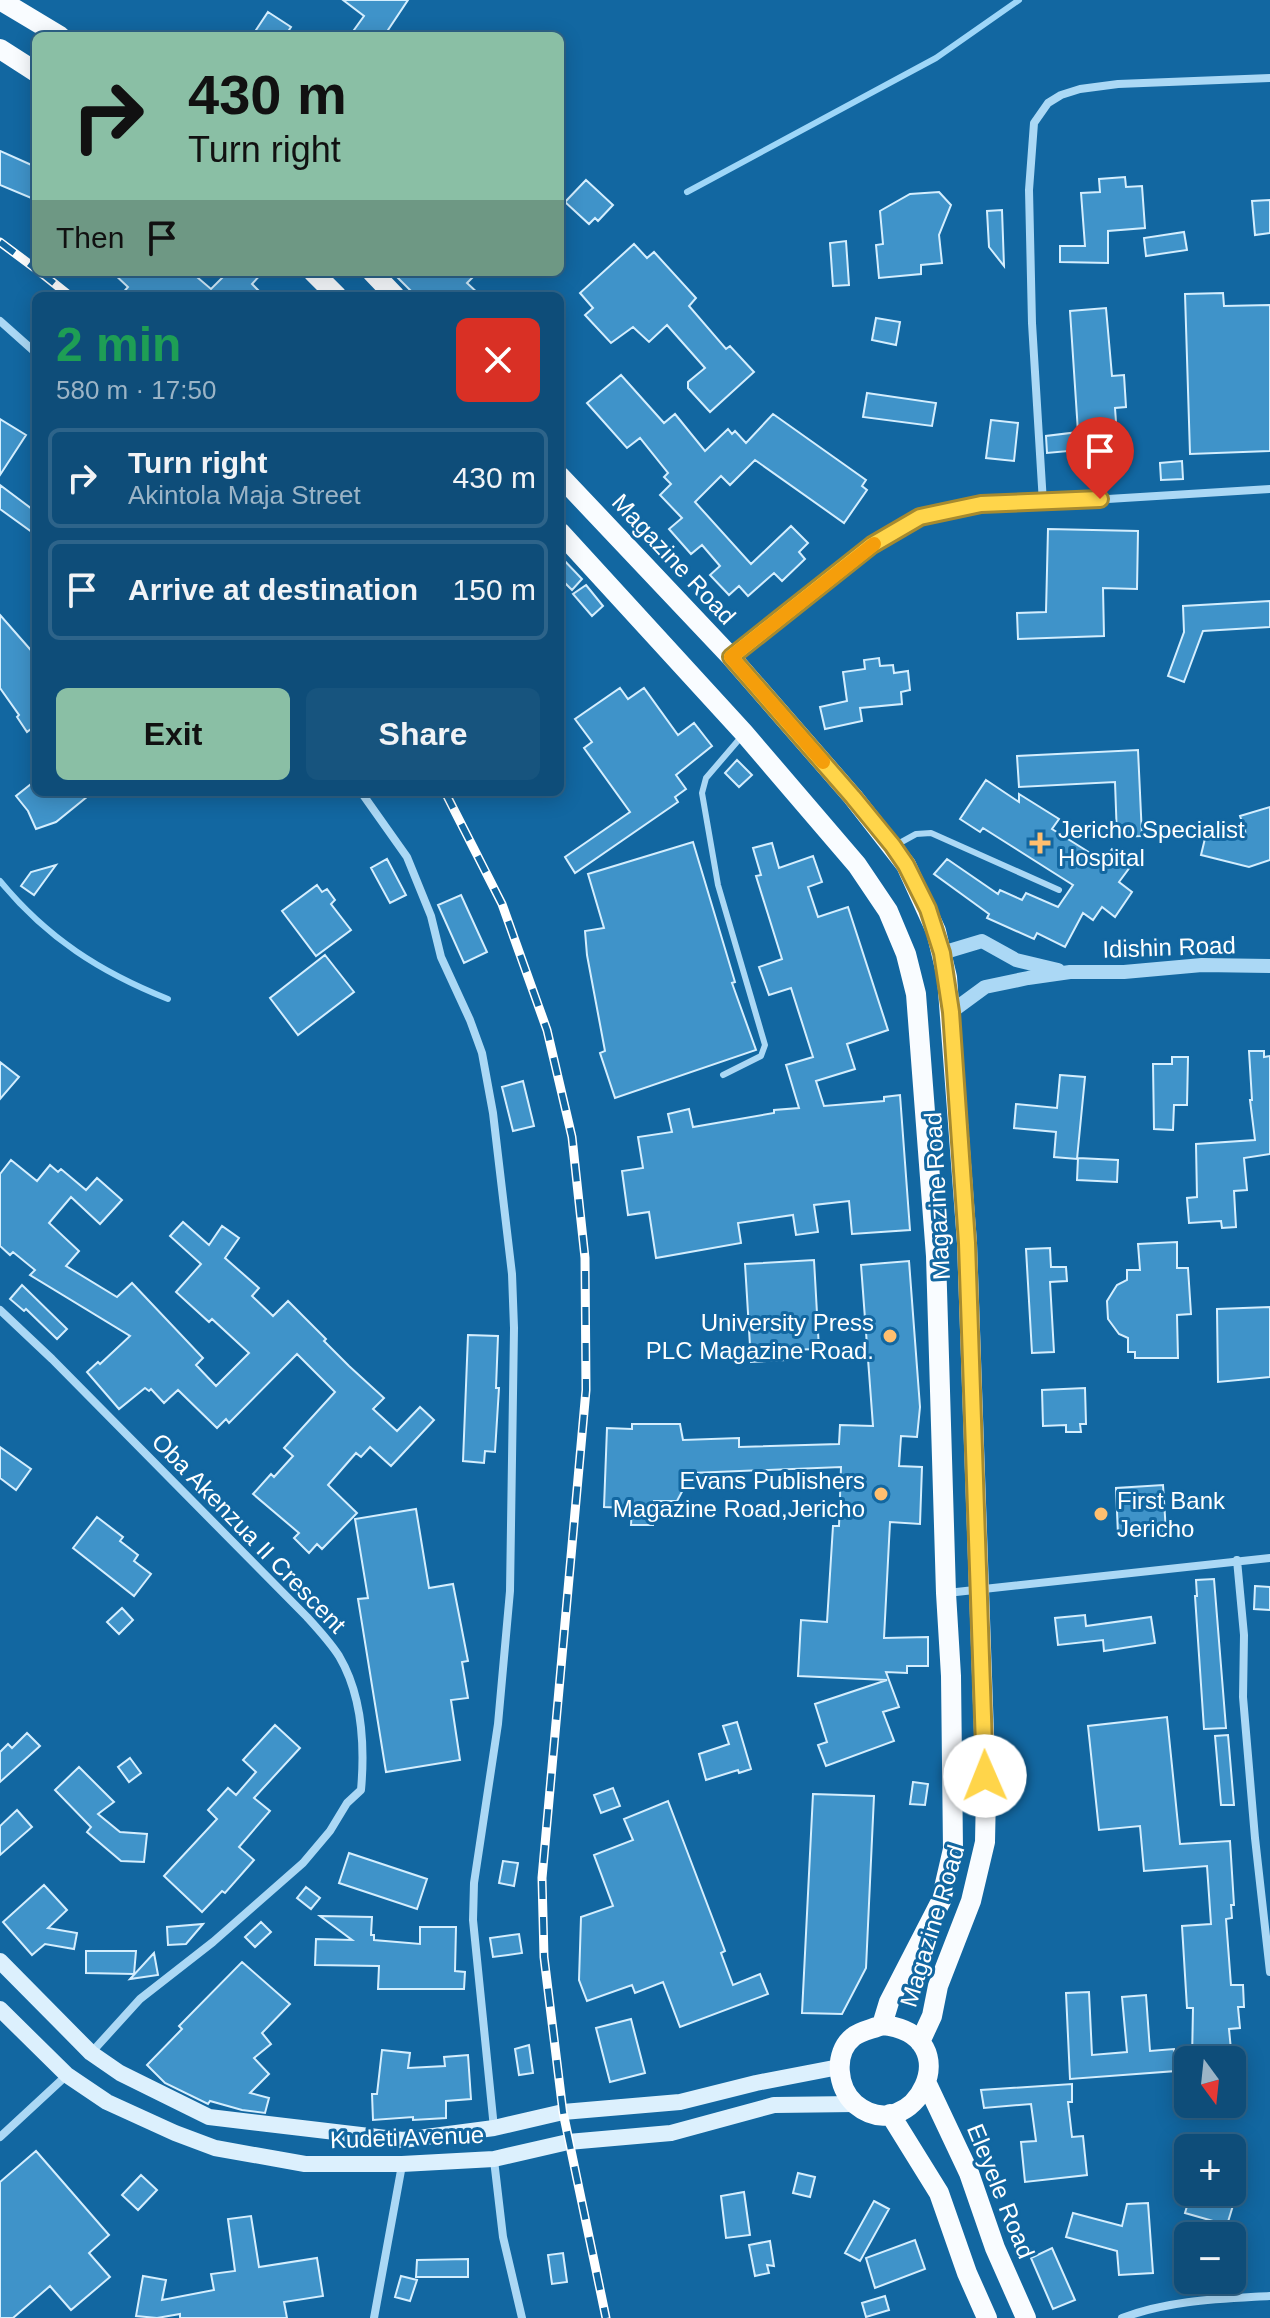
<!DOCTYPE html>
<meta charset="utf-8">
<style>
:root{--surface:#0e4d79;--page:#17547e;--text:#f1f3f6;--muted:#9bb4c6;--line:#2e648a;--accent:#8abfa5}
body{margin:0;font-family:Helvetica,sans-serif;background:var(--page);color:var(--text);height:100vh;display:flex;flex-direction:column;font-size:30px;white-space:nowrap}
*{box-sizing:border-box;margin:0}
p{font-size:26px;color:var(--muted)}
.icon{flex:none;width:44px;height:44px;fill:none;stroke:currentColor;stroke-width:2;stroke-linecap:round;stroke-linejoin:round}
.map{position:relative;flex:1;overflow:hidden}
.drawer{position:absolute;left:32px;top:292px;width:532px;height:504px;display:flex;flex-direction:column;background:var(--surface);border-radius:12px;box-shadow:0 4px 20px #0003,0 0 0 2px var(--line)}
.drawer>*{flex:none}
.top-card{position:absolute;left:32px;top:32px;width:532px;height:244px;border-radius:12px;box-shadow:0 4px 20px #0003,0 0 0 2px var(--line);background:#8abfa5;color:#111;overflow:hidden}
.needle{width:52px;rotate:165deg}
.controls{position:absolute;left:1174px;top:2046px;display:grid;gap:16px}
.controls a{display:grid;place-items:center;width:72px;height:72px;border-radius:12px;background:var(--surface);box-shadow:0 4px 20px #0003,0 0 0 2px var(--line);font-size:40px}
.pin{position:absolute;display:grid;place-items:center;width:68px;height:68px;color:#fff;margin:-82px -34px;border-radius:50% 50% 50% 0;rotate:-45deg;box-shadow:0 0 8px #0007}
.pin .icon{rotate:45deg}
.me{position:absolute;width:88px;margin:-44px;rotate:359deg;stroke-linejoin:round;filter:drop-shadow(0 0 6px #0008)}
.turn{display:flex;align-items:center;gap:28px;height:168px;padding:0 24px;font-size:36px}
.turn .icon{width:104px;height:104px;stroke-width:2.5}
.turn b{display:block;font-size:56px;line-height:68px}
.then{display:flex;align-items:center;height:76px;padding:0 24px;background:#0003;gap:16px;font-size:30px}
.round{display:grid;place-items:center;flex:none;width:84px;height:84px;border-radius:12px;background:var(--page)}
.summary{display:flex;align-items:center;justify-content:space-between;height:136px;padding:0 24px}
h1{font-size:48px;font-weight:800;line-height:60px;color:#1e9e55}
.cta{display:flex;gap:16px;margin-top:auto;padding:16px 24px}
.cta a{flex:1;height:92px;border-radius:12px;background:var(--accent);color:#111;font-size:32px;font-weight:800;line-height:92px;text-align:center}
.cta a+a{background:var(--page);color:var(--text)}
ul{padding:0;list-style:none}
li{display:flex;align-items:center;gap:24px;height:100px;margin:0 16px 12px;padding:0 8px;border:4px solid var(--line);border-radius:12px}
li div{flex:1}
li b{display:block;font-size:30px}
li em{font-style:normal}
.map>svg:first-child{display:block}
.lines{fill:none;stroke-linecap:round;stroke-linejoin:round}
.stream{stroke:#9ed6f8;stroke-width:6}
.building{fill:#3f93c9;stroke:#d4eefe;stroke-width:2}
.service{stroke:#abd8f5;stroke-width:6}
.minor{stroke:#abd8f5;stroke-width:8}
.tertiary{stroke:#abd8f5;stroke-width:14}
.secondary{stroke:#dcf0fd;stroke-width:16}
.primary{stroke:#f9fcff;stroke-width:20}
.rail-casing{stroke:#fff;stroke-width:9}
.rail{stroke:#1267a1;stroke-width:6;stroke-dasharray:18;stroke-linecap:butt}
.route-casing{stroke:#a68a30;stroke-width:20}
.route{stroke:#ffd54a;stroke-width:14}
.slow{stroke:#f59e0b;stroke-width:14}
.poi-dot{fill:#ffbf6f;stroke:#1267a1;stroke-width:3}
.labels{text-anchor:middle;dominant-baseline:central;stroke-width:6;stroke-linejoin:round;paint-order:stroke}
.street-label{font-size:24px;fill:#fff;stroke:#1267a1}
.poi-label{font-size:24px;fill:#fff;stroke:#1267a1;text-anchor:start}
</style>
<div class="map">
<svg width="1270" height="2318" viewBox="0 0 1270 2318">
<rect width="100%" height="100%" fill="#1267a1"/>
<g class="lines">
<!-- stream -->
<path class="stream" d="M687,192L936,58L1019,0
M0,881C47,938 100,972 168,999"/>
</g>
<!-- building -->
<path class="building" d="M343,0H408L384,36H363L354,30L364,16Z
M268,12L291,27L285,36H252Z
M0,151L36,167V200L0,185Z
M1125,177L1126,187L1142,186L1145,228L1108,231V263L1060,262V246H1085L1081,193L1100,192L1099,179Z
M586,180L613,205L598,221L595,218L589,224L565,202Z
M939,192L951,205L939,235L942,263L921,265V274L879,278L876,245L883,244L880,211L910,194Z
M1270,200V233L1255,235L1252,201Z
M1002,210L1004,266L989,247L987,211Z
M1184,232L1187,250L1146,256L1144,238Z
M846,241L849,285L833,286L830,243Z
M634,244L647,258L654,252L696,298L689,306L726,349L730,346L754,372L710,412L688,388V382L705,368L667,325L649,342L633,327L611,343L585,315L593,308L580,293Z
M112,272H191L211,289L228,272H263L252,284L264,296H120L128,287Z
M392,272H478L467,283L481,296H416Z
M1223,293L1224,306L1270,305V451L1190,454L1185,294Z
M1106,308L1112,376L1124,375L1126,407L1115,408L1119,464L1080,467L1079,450L1047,453L1046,436L1078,432L1070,311Z
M876,318L900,322L896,345L872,340Z
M621,375L664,423L675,414L705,451L728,429L732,434L735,431L746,443L773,414L866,480L862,486L867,490L844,523L755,460L730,485L721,476L695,502L751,564L791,526L808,543L799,552L805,559L782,581L774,573L748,596L739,586L729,595L710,575L720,566L702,545L691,554L669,529L682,518L660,495L671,484L664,477L668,473L640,438L627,448L587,403Z
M867,393L936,403L932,426L863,417Z
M0,419L26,435L0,475Z
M991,420L1018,423L1014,461L986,458Z
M1182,461L1183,479L1161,480L1160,463Z
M0,485L36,512V535L0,509Z
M1048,529L1138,531L1137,589L1103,588L1104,636L1018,639L1017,613L1046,612Z
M560,556L582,579L572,590L560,578Z
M586,585L603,606L592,616L573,594Z
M1270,601V627L1203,631L1184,682L1168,676L1184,632L1183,606Z
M0,615L36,656V725L27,732L17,717L19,715L0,688Z
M879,658L880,666L893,665L894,673L908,671L910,690L901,692L902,704L860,708L862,721L825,729L820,707L847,701L843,672L865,669L864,660Z
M620,688L628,699L644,688L678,735L694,723L712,746L676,775L686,789L675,797L678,802L575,873L565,857L630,812L584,748L592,742L575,719Z
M1138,750L1142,836L1117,837L1115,782L1019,787L1017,756Z
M737,760L752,775L739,787L725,773Z
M36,780V792H93L56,822L36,829L28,811L16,796Z
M986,780L1019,802V794L1059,819L1052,829L1103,861L1112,849L1133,863L1119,882L1132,892L1115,917L1102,907L1093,920L1083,913L1065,947L1037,933L1034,939L987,918L989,914L934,874L947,859L998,894L1000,890L1022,900L1026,893L1058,907L1073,885L983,828L980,832L960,819Z
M1270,807V860L1249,867L1201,855L1208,826L1217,829L1218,824L1245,831L1240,816Z
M693,842L735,982L732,983L756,1050L615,1098L600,1053L605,1051L587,955L585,931L604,928L588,874Z
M772,843L779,868L813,856L822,882L808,887L818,917L848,907L888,1030L847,1044L855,1069L816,1081L824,1106L884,1101V1097L900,1095L910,1230L852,1234L849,1201L814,1205L818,1232L796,1235L793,1215L738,1223L741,1243L656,1258L649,1212L628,1215L622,1171L643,1168L638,1137L672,1132L668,1114L689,1109L693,1127L774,1113V1110L799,1108L786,1065L813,1057L791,988L769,995L759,967L782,959L756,876L761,875L753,848Z
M387,859L406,895L390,903L371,868Z
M56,865L34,895L21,886L31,872Z
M317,885L322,892L327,889L335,900L331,904L351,930L316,956L282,911Z
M461,895L487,952L464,963L438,905Z
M325,955L354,992L298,1035L270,998Z
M1249,1051H1264V1057L1270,1056V1154L1244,1158L1247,1190L1234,1191L1236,1227L1222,1228L1221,1221L1189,1223L1187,1198L1197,1197L1196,1144L1255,1140L1250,1100H1252Z
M1172,1057H1188L1187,1105H1174L1173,1130L1154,1129L1153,1064H1172Z
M0,1062L19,1077L0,1099Z
M1060,1075L1085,1077L1077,1159L1054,1157L1056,1132L1014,1128L1016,1104L1057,1108Z
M523,1081L534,1126L513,1131L502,1087Z
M1078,1158L1118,1160L1117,1182L1077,1180Z
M11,1160L37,1181L50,1165L58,1172L61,1169L86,1190L97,1178L122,1200L100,1224L71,1197L49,1223L79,1251L66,1266L117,1297L132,1283L203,1358L196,1365L216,1386L249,1353L212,1319L209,1322L176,1292L201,1264L170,1236L183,1222L209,1245L222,1226L239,1238L225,1258L259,1288L252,1296L273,1316L288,1301L326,1339L324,1341L349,1366L384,1398L373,1409L397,1431L420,1407L434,1420L391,1466L370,1447L361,1457L356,1453L328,1485L357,1513L322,1549L317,1544L309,1553L294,1538L299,1533L253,1494L271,1474L274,1477L293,1456L284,1448L335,1392L297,1354L229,1423L226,1419L217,1428L178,1390L164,1403L151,1389L149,1391L145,1388L119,1409L87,1372L98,1362L100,1364L130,1336L30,1275L35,1270L13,1252L10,1255L0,1246V1174Z
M1177,1242V1268H1188L1191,1314L1177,1315L1178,1358H1135V1352H1128V1338L1119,1334L1108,1319L1107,1301L1117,1285L1127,1280V1270H1140L1138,1244Z
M1050,1248L1051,1267H1066L1067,1281L1050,1282L1054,1352L1032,1353L1026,1249Z
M814,1260L819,1349L785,1350L786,1360L751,1362L745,1264Z
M909,1261L920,1407L917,1437L901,1436L899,1466L922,1467L920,1524L890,1522L884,1638L928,1637V1666H907V1673L886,1672L899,1707L883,1712L894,1741L826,1766L818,1745L827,1742L815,1704L887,1680L798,1676L801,1620L827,1622L833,1526H839L841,1467L692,1473L677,1501H654L653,1525H631L632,1508L604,1507L607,1428L632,1429V1424H680L683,1440L739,1438V1447L839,1444L840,1425L873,1426L861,1265Z
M22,1285L67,1329L57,1339L26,1309L24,1311L10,1299Z
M1270,1307V1377L1218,1382L1217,1309Z
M468,1335L498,1336L496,1388H499L495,1452L485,1451L484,1463L463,1461Z
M1085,1388L1086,1424H1080L1081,1432H1066V1425L1043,1426L1042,1390Z
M0,1447L31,1469L16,1490L0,1478Z
M1163,1485L1166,1532L1118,1535L1116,1488Z
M416,1509L429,1588L453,1584L468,1661L462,1662L468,1698L451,1700L460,1760L386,1772L358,1599L368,1598L355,1519Z
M97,1517L123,1537L120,1541L138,1555L134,1561L151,1574L134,1596L73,1548Z
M1214,1579L1226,1728L1204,1729L1195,1596H1197L1196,1580Z
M1255,1586L1270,1587V1610L1254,1609Z
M122,1608L133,1620L119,1634L107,1622Z
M1085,1615L1086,1626L1151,1617L1155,1643L1104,1651L1103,1640L1058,1645L1055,1618Z
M1167,1717L1180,1844L1230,1841L1234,1905H1231L1232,1918L1226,1919L1231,1985H1243L1244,2007H1238L1240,2028L1229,2029L1232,2060H1192L1193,2008H1187L1182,1926L1211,1924L1207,1866L1144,1871L1140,1826L1099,1830L1088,1726Z
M737,1722L751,1769L739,1773L738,1770L706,1780L699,1754L729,1744L723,1726Z
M275,1725L300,1748L254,1798L270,1811L239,1847L254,1860L225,1893L222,1891L202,1912L164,1876L217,1819L208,1810L228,1788L236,1795L256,1772L243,1760Z
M27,1733L40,1746L0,1782V1752L8,1744L12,1748Z
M1228,1735L1234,1805H1221L1215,1736Z
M130,1758L141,1773L129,1782L118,1767Z
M79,1767L114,1802L98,1814L120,1832L147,1834L144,1862L121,1861L87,1832L91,1827L55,1790Z
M913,1782L928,1784L925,1805L910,1804Z
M613,1788L620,1806L601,1813L594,1795Z
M813,1794L874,1796L866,1968L842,2014L802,2013Z
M668,1801L725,1951L721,1953L733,1985L760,1974L768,1994L680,2027L663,1982L635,1993L632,1985L587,2001L579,1980L581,1917L613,1906L594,1855L633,1840L624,1819Z
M17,1810L32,1827L0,1855V1826Z
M349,1853L427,1879L417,1909L339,1883Z
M503,1861L518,1863L514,1886L499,1883Z
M44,1885L67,1910L48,1928L77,1933L74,1949L45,1944L32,1955L3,1922Z
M306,1887L320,1898L311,1909L297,1898Z
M320,1916L372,1917L371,1935H374V1940L420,1944V1927H456L455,1971L465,1972L464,1989H378L379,1966L315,1965L316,1939L352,1940Z
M261,1922L271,1932L255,1947L245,1937Z
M203,1924L186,1944L168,1945L167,1927Z
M519,1934L522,1953L493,1957L490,1938Z
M86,1951H136L134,1974L86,1973Z
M154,1953L158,1975L130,1979Z
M242,1962L290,2004L262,2033L271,2044L254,2058L269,2074L250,2093L269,2098L265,2113L242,2110L210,2101L208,2104L165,2083L147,2065L182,2029L179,2026Z
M1089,1992L1092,2055L1127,2052L1122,1997L1146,1995L1150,2051L1174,2049L1176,2071L1070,2079L1066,1993Z
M631,2019L645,2073L610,2082L596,2028Z
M529,2045L533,2073L519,2075L515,2049Z
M382,2050L410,2053L408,2068L445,2066L444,2057L468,2055L471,2099L446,2101V2118L413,2120V2117L373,2120L372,2094H377Z
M1072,2084V2102H1068L1072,2137L1083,2136L1087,2175L1025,2182L1021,2142L1036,2141L1031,2104L984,2108L981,2090Z
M36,2151L109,2235L89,2253L110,2277L71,2310L50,2286L13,2318H0V2182Z
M798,2173L815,2177L810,2197L793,2193Z
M141,2175L157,2190L138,2210L122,2195Z
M744,2192L750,2235L726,2238L721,2196Z
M1191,2192H1208L1235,2199L1227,2225L1185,2213Z
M874,2201L889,2209L860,2261L845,2253Z
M1148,2203L1153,2273L1119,2275L1117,2251L1066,2237L1073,2213L1122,2226L1127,2204Z
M251,2216L259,2267L317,2258L323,2296L284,2302L287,2318H180V2314L157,2318L136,2316L143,2276L166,2280L162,2300L214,2290L211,2274L235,2271L228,2219Z
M915,2240L925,2269L875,2288L866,2258Z
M770,2241L774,2266L767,2265L769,2273L755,2276L749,2245Z
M1052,2248L1075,2300L1053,2309L1031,2258Z
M563,2253L567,2282L552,2284L548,2255Z
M468,2259V2277H416L417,2260Z
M401,2276L417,2280L410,2301L395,2297Z
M885,2296L889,2310L866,2317L862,2303Z"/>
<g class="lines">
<!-- service -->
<path class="service" d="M896,845L916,834L931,833L1059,890
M723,1075L761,1056L765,1045L718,885L702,793L706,778L742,736"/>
<!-- minor -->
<path class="minor" d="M0,321L36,353
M1043,503L1032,323L1029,190L1034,123L1048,103L1061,95L1080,89L1118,84L1270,78
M731,657L872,545L920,517L981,504L1043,503L1270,489
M361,792L407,857L431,916L441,957L470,1020L482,1053L493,1113L512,1274L514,1328L510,1591L498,1724L474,1883L473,1920L494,2128
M0,1310L52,1359L307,1617C318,1629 330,1642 339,1656C362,1695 365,1745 361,1790L347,1803L330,1831L303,1863L213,1942L140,1999L91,2053
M1237,1560L1244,1635L1243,1697L1255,1838L1270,1972
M947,1593L1270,1558
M0,2137L67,2075
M494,2160L503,2237L522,2318
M374,2318L402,2165
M1122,2318C1170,2300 1219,2299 1270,2296"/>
<!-- tertiary -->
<path class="tertiary" d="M942,953L982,941L1016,960L1058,970
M951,1012L985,987L1028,978L1070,972H1124L1202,965L1270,966"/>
<!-- secondary -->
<path class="secondary" d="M0,1961L91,2053L120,2073L209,2117L403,2140L494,2128L563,2112L680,2102L756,2083L839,2067
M0,2009L67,2075L107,2102L175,2133L215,2148L305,2164H402L494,2159L568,2142L671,2133L774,2105L855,2104"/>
<!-- primary -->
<path class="primary" d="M0,0L60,36
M0,49L36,72
M313,272L337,296
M372,272L395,296
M560,476L731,657L853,797L906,865L936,931L947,977L967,1243L986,1792L985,1842L971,1901L938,1986L932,2016L920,2042
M560,532L744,733L857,865L888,911L906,954L916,994L936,1256L946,1593L951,1676L953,1849L941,1901L889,2002L882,2025
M882,2025C973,2034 913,2152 855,2104C837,2088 833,2053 853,2037C860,2031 873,2029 882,2025Z
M927,2084L969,2173L995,2248L1026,2318
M890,2114L939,2193L967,2273L987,2318"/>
<defs>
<path id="rail" d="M0,242L36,269
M40,272L70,296
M445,792L502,904L547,1030L572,1137L585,1258L586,1390L542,1878L544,1957L563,2112L606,2318"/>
</defs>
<!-- rail casing -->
<use href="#rail" class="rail-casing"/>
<!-- rail -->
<use href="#rail" class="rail"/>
</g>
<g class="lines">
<defs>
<path id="route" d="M985,1776L967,1243L951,1012L942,953L928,909L906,865L893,846L853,797L731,657L872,545L920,517L981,504L1100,499"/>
</defs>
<!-- route casing -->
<use href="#route" class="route-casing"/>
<!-- route -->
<use href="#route" class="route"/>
<!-- slow -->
<path class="slow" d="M823,762L731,657L874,544"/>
</g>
<!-- markers -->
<g class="poi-dot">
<path d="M1036 831h8v8h8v8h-8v8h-8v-8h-8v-8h8z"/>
<circle cx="890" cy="1336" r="8"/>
<circle cx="881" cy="1494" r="8"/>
<circle cx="1101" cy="1514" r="8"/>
</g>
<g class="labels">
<!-- street labels -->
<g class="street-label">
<text transform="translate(674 559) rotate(47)">Magazine Road</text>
<text transform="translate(1169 947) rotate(-2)">Idishin Road</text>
<text transform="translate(937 1196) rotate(-93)">Magazine Road</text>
<text transform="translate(249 1533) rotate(46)">Oba Akenzua II Crescent</text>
<text transform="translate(932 1926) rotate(-73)">Magazine Road</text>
<text transform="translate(407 2137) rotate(-2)">Kudeti Avenue</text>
<text transform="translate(1001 2191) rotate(68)">Eleyele Road</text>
</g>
<!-- poi labels -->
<g class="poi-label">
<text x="1058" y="829">Jericho Specialist<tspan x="1058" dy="28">Hospital</tspan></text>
<text x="874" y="1322" text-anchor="end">University Press<tspan x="874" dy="28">PLC Magazine Road.</tspan></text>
<text x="865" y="1480" text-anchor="end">Evans Publishers<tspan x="865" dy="28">Magazine Road,Jericho</tspan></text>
<text x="1117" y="1500">First Bank<tspan x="1117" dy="28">Jericho</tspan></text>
</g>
</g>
</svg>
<div class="controls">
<a><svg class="needle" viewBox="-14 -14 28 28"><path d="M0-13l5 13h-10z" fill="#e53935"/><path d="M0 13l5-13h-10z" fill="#9bb4c6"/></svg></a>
<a>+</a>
<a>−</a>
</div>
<div class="pin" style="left:1100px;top:499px;background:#d93025"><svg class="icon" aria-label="arrive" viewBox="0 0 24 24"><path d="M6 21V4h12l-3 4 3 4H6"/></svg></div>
<svg class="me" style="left:985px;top:1776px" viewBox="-20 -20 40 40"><circle r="19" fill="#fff"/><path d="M0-13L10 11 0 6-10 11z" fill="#ffd54a"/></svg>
<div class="top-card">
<div class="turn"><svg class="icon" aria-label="right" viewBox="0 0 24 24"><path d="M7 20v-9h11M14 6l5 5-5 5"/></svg><div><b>430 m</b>Turn right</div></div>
<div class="then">Then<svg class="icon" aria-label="arrive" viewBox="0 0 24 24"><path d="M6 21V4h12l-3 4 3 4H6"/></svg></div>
</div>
<section class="drawer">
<div class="summary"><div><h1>2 min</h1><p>580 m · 17:50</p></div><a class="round" style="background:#d93025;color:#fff"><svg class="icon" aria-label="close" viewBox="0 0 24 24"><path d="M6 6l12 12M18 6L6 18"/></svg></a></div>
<ul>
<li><svg class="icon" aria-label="right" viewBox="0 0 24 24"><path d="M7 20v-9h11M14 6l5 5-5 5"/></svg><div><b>Turn right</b><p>Akintola Maja Street</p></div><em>430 m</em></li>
<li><svg class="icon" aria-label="arrive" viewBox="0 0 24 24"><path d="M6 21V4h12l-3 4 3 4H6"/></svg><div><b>Arrive at destination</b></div><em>150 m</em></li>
</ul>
<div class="cta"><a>Exit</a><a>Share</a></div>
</section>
</div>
